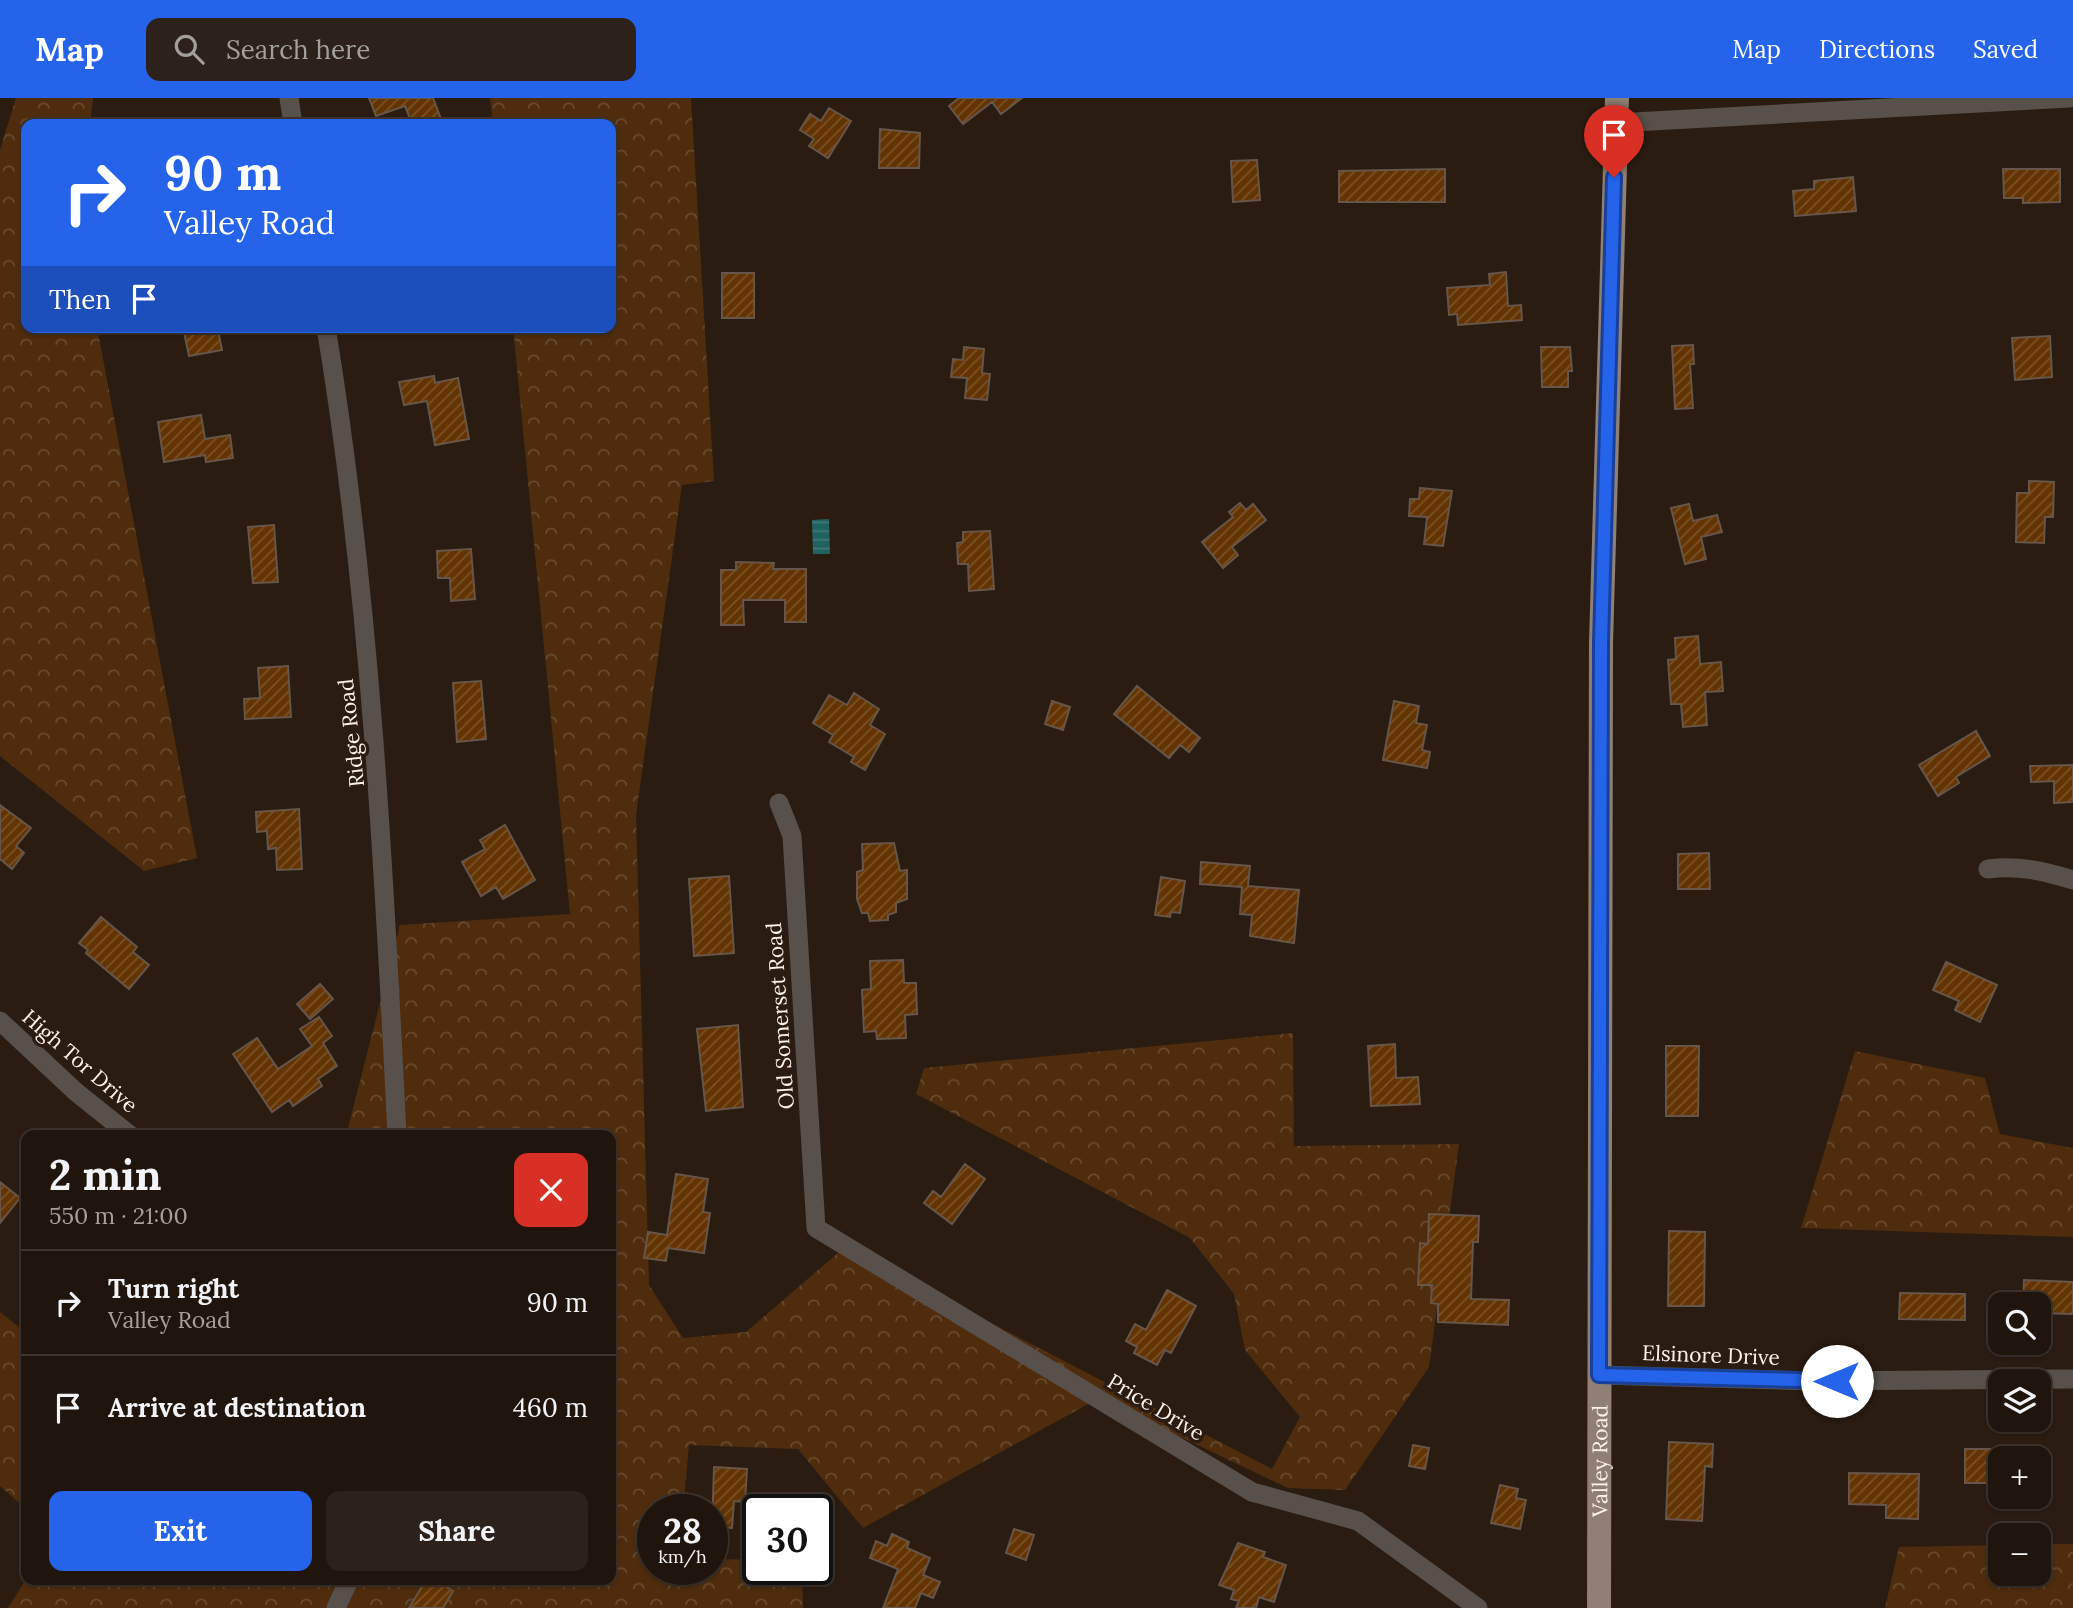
<!DOCTYPE html>
<meta charset="utf-8">
<style>
:root{--surface:#20150d;--page:#2d221b;--text:#f1f3f6;--muted:#a29f9d;--line:#3d342e;--accent:#2563eb}
body{margin:0;font-family:Lora,serif;background:var(--page);color:var(--text);height:100vh;display:flex;flex-direction:column;font-size:26px;white-space:nowrap}
*{box-sizing:border-box;margin:0}
p{font-size:23px;color:var(--muted)}
.icon{flex:none;width:38px;height:38px;fill:none;stroke:currentColor;stroke-width:2;stroke-linecap:round;stroke-linejoin:round}
.map{position:relative;flex:1;overflow:hidden}
.sheet{position:absolute;left:21px;top:1032px;width:595px;height:455px;display:flex;flex-direction:column;background:var(--surface);border-radius:14px;box-shadow:0 2px 5px #0004,0 0 0 2px var(--line)}
.sheet>*{flex:none}
.banner{position:absolute;left:21px;top:21px;width:595px;height:214px;border-radius:14px;box-shadow:0 2px 5px #0004,0 0 0 2px var(--line);background:#2563eb;color:#fff;overflow:hidden}
.tools{position:absolute;left:1988px;top:1194px;display:grid;gap:14px}
.tools a{display:grid;place-items:center;width:63px;height:63px;border-radius:14px;background:var(--surface);box-shadow:0 2px 5px #0004,0 0 0 2px var(--line);font-size:35px}
.speed{position:absolute;left:637px;top:1396px;display:flex;gap:14px;font-size:35px;font-weight:700;text-align:center}
.speed>*{display:grid;place-content:center;width:91px;height:91px;border-radius:50%;background:var(--surface);box-shadow:0 2px 5px #0004,0 0 0 2px var(--line);line-height:1}
.speed small{font-size:18px;font-weight:400}
.speed .limit{border:4px solid #111;border-radius:10px;background:#fff;color:#111}
.pin{position:absolute;display:grid;place-items:center;width:60px;height:60px;color:#fff;margin:-72px -30px;border-radius:50% 50% 50% 0;rotate:-45deg;box-shadow:0 0 7px #0007}
.pin .icon{rotate:45deg}
.me{position:absolute;width:77px;margin:-38px;rotate:270deg;stroke-linejoin:round;filter:drop-shadow(0 0 5px #0008)}
.turn{display:flex;align-items:center;gap:24px;height:147px;padding:0 28px;font-size:32px}
.turn .icon{width:91px;height:91px;stroke-width:2.5}
.turn b{display:block;font-size:49px;line-height:60px}
.then{display:flex;align-items:center;height:66px;padding:0 28px;background:#0003;gap:14px;font-size:26px}
.round{display:grid;place-items:center;flex:none;width:74px;height:74px;border-radius:14px;background:var(--page)}
.headline{display:flex;align-items:center;justify-content:space-between;height:119px;padding:0 28px}
h1{font-size:42px;font-weight:700;line-height:52px}
.primary-button{display:flex;gap:14px;margin-top:auto;padding:14px 28px}
.primary-button a{flex:1;height:80px;border-radius:14px;background:var(--accent);color:#fff;font-size:28px;font-weight:700;line-height:80px;text-align:center}
.primary-button a+a{background:var(--page);color:var(--text)}
ul{padding:0;list-style:none}
li{display:flex;align-items:center;gap:21px;height:105px;padding:0 28px;border-top:2px solid var(--line)}
li div{flex:1}
li b{display:block;font-size:26px}
li em{font-style:normal}
header{display:flex;align-items:center;gap:42px;box-sizing:border-box;height:98px;padding:0 35px;background:var(--accent);color:#fff}
header strong{font-size:33px}
nav{display:flex;gap:38px;margin-inline-start:auto;font-size:24px}
.search{width:490px;height:63px;background:var(--page);display:flex;align-items:center;gap:18px;box-sizing:border-box;padding:0 24px;border-radius:14px;color:var(--muted);font-size:26px}
.map>svg:first-child{display:block}
.forest{fill:url(#forest-crowns)}
.water{fill:url(#water-rules)}
.building{fill:url(#building-hatch);stroke:#665548;stroke-width:2}
.lines{fill:none;stroke-linecap:round;stroke-linejoin:round}
.minor{stroke:#58504a;stroke-width:19}
.major{stroke:#8f7f74;stroke-width:24}
.route-casing{stroke:#184099;stroke-width:18}
.route{stroke:#2563eb;stroke-width:12}
.labels{text-anchor:middle;dominant-baseline:central;stroke-width:7;stroke-linejoin:round;paint-order:stroke}
.street-label{font-size:21px;fill:#fcf2ea;stroke:#2b1c11}
</style>
<header>
<strong>Map</strong>
<div class="search"><svg class="icon" aria-label="search" viewBox="0 0 24 24"><circle cx="10" cy="10" r="6"/><path d="M15 15l6 6"/></svg>Search here</div>
<nav><a>Map</a><a>Directions</a><a>Saved</a></nav>
</header>
<div class="map">
<svg width="2073" height="1510" viewBox="0 0 2073 1510">
<defs>
<pattern id="forest-crowns" width="20" height="18" patternUnits="userSpaceOnUse" patternTransform="scale(1.75)"><rect width="20" height="18" fill="#4e2c0d"/><path d="M2 6a3 3 0 1 1 6 0M12 15a3 3 0 1 1 6 0" fill="none" stroke="#684b30"/></pattern>
<pattern id="water-rules" width="6" height="5" patternUnits="userSpaceOnUse" patternTransform="scale(1.75)"><rect width="6" height="5" fill="#20625f"/><path d="M0 2.5h6" fill="none" stroke="#417976"/></pattern>
<pattern id="building-hatch" width="6" height="6" patternUnits="userSpaceOnUse" patternTransform="scale(1.75)"><rect width="6" height="6" fill="#633402"/><path d="M-1 1l2-2M0 6l6-6M5 7l2-2" fill="none" stroke="#7a5227"/></pattern>
</defs>
<rect width="100%" height="100%" fill="#2b1c11"/>
<!-- forest -->
<path class="forest" d="M16,0H93L90,26H26V229H97L197,760L144,773L0,658V52Z
M490,0H691L714,383L682,387L636,717L649,1187L683,1240L746,1234L845,1149L1272,1371L1300,1319L1245,1252L1234,1196L1190,1140L916,996L924,970L1293,935L1294,1048L1459,1046L1429,1269L1345,1392L1288,1390L1099,1300L863,1430L798,1351L689,1347L683,1412H653V1472H712V1461L758,1462V1472H802L803,1510H8L26,1481L611,1482V1038H346L400,827L570,816L513,229H611V26H493Z
M1855,953L1985,980L2000,1036L2073,1050V1139L1801,1130Z
M0,1214L26,1235V1411L0,1388Z
M2039,1446H2073V1510H1885L1899,1449L2000,1447V1475H2039Z"/>
<!-- water -->
<path class="water" d="M829,421L830,456H813L812,422Z"/>
<!-- building -->
<path class="building" d="M369,0H433L443,26H412L405,8L376,18Z
M959,0H1022L1001,16L992,4L963,26L949,8Z
M829,10L851,23L828,60L809,48L814,41L800,32L810,16L821,23Z
M880,31L920,35L919,70H879Z
M1257,62L1260,102L1233,104L1231,63Z
M1445,71V104H1339V73Z
M2003,71H2060V104L2023,105V100H2004Z
M1853,79L1856,113L1795,118L1793,93L1814,91V83Z
M1506,174L1508,208L1521,207L1522,222L1458,227L1457,216L1449,217L1447,190L1490,187L1489,176Z
M722,175H754V220H722Z
M183,229L218,232L222,252L189,258Z
M2050,238L2052,279L2015,282L2012,240Z
M1693,247L1694,266H1690L1693,310L1675,311L1672,248Z
M964,249L984,251L982,275L990,276L987,302L965,300L967,280L951,279L953,261L963,262Z
M1541,249H1570L1572,273H1568V289H1542Z
M434,278L435,285L458,280L469,341L435,347L427,303L404,307L399,284Z
M201,317L205,341L230,337L233,360L206,364L205,357L164,364L158,324Z
M2029,383L2054,384L2053,419H2045L2044,445L2016,444L2017,395H2029Z
M1420,390L1452,393L1443,448L1424,446L1427,419L1409,418L1410,401H1419Z
M1240,405L1246,412L1253,406L1266,422L1232,449L1238,457L1223,470L1202,444L1233,419L1229,414Z
M1689,406L1693,423L1717,417L1722,434L1701,439L1706,461L1685,466L1671,410Z
M274,427L278,484L253,485L248,429Z
M990,433L994,491L969,493L968,466H958L957,445L963,444V434Z
M471,451L475,501L451,503L450,480H438L437,453Z
M736,464L774,465L773,471H806V524H785V502H743L744,527H721V472H736Z
M1698,538L1700,566L1721,564L1723,593L1705,594L1707,627L1683,629L1681,606H1671L1668,562L1676,561L1675,540Z
M288,568L291,619L245,621L244,601L260,600L258,570Z
M481,583L486,641L457,644L453,585Z
M1137,588L1200,640L1189,654L1180,647L1169,660L1114,616Z
M854,595L879,611L870,627L885,636L865,672L851,664L854,659L829,644L833,637L813,625L829,597L847,607Z
M1052,603L1070,609L1063,632L1045,626Z
M1394,603L1419,608L1416,625L1427,627L1422,652L1430,654L1427,670L1383,662Z
M1976,633L1990,658L1956,679L1959,685L1938,698L1919,667Z
M2073,667V704L2054,705V683L2031,684L2030,668Z
M0,707L31,730L16,748L24,755L12,771L0,761Z
M299,711L302,771L277,772L276,750L268,751L267,733L257,734L256,714Z
M505,727L535,782L503,801L496,789L481,798L462,764L485,751L480,742Z
M894,745L900,773L907,772V801L896,805V814L888,817V822L870,823L868,815H862L857,801V774L863,772L862,746Z
M1709,755L1710,791H1678V756Z
M1201,764L1250,768L1248,788L1299,792L1294,845L1250,838L1252,817L1240,816L1242,789L1200,786Z
M729,778L734,855L694,858L689,781Z
M1161,779L1185,783L1180,815L1171,814L1170,819L1155,817Z
M101,819L137,849L133,854L149,867L129,891L86,855L88,852L79,845Z
M903,862L904,885H916L917,916L905,917L906,940L877,941L876,933L864,934L862,892L871,891L870,863Z
M1946,864L1997,887L1980,924L1955,912L1959,903L1933,892Z
M320,886L333,901L310,921L297,906Z
M319,919L332,938L323,945L337,968L318,981L322,988L293,1008L289,1002L272,1014L233,956L257,940L278,971L312,948L300,931Z
M738,927L743,1009L706,1013L697,931Z
M1395,946L1396,980L1418,979L1420,1006L1371,1008L1368,948Z
M1666,948H1699L1698,1018H1666Z
M965,1066L985,1081L952,1126L924,1105L933,1093L941,1099Z
M676,1076L708,1081L703,1114L710,1115L704,1155L668,1150L666,1163L644,1160L648,1134L667,1137Z
M0,1084L20,1100L0,1125Z
M1429,1116L1479,1118L1478,1144H1473L1471,1201L1509,1202L1508,1227L1438,1224V1206L1431,1205L1432,1187H1418L1420,1145L1428,1146Z
M1669,1133L1705,1134L1704,1208H1668Z
M2024,1182L2073,1184V1216L2039,1215V1206H2023Z
M1167,1192L1196,1208L1171,1255L1165,1252L1157,1267L1134,1255L1137,1249L1126,1243L1135,1226L1146,1232Z
M1900,1195L1965,1196V1222L1899,1221Z
M1669,1344L1713,1346L1712,1369L1705,1368L1702,1423L1666,1421Z
M1413,1347L1429,1350L1425,1371L1409,1368Z
M1965,1351H2000V1385H1965Z
M714,1369L747,1371L745,1404L734,1403L732,1430L712,1429Z
M1849,1375L1919,1376L1918,1421L1886,1420V1407L1849,1406Z
M1500,1387L1518,1391L1516,1400L1526,1402L1520,1431L1491,1425Z
M1014,1431L1034,1437L1026,1462L1006,1455Z
M892,1436L909,1444L907,1450L930,1460L923,1477L940,1484L933,1500L921,1495L915,1510H883L898,1471L870,1460L876,1443L887,1448Z
M1238,1445L1265,1454L1263,1459L1286,1467L1274,1504L1259,1499L1256,1510H1236L1239,1503L1231,1501L1234,1492L1219,1487Z
M426,1482H435L453,1493L443,1510H409Z"/>
<g class="lines">
<!-- minor -->
<path class="minor" d="M289,0L293,26
M1616,25L2069,0
M326,229C370,496 384,768 397,1038
M779,705L792,738L816,1130L1252,1394L1358,1423L1478,1510
M1988,771C2018,767 2044,773 2073,782
M0,923L76,994L131,1038
M1599,1277L1812,1283L2073,1281
M336,1510L349,1482"/>
<!-- major -->
<path class="major" id="s1" d="M1599,1510L1601,545L1617,0"/>
</g>
<g class="lines">
<defs>
<path id="route" d="M1614,79L1601,545L1599,1277L1837,1283"/>
</defs>
<!-- route casing -->
<use href="#route" class="route-casing"/>
<!-- route -->
<use href="#route" class="route"/>
</g>
<g class="labels">
<!-- street labels -->
<g class="street-label">
<text transform="translate(351 635) rotate(-96)">Ridge Road</text>
<text transform="translate(780 918) rotate(-94)">Old Somerset Road</text>
<text transform="translate(80 963) rotate(41)">High Tor Drive</text>
<text transform="translate(1711 1257) rotate(2)">Elsinore Drive</text>
<text transform="translate(1156 1309) rotate(31)">Price Drive</text>
<text stroke="none"><textPath href="#s1" startOffset="147">Valley Road</textPath></text>
</g>
</g>
</svg>
<div class="tools">
<a><svg class="icon" aria-label="search" viewBox="0 0 24 24"><circle cx="10" cy="10" r="6"/><path d="M15 15l6 6"/></svg></a>
<a><svg class="icon" aria-label="layers" viewBox="0 0 24 24"><path d="M12 4l9 5-9 5-9-5zM3 14l9 5 9-5"/></svg></a>
<a>+</a>
<a>−</a>
</div>
<div class="speed"><div>28<small>km/h</small></div><div class="limit">30</div></div>
<div class="pin" style="left:1614px;top:79px;background:#d93025"><svg class="icon" aria-label="arrive" viewBox="0 0 24 24"><path d="M6 21V4h12l-3 4 3 4H6"/></svg></div>
<svg class="me" style="left:1837px;top:1283px" viewBox="-20 -20 40 40"><circle r="19" fill="#fff"/><path d="M0-13L10 11 0 6-10 11z" fill="#2563eb"/></svg>
<div class="banner">
<div class="turn"><svg class="icon" aria-label="right" viewBox="0 0 24 24"><path d="M7 20v-9h11M14 6l5 5-5 5"/></svg><div><b>90 m</b>Valley Road</div></div>
<div class="then">Then<svg class="icon" aria-label="arrive" viewBox="0 0 24 24"><path d="M6 21V4h12l-3 4 3 4H6"/></svg></div>
</div>
<section class="sheet">
<div class="headline"><div><h1>2 min</h1><p>550 m · 21:00</p></div><a class="round" style="background:#d93025;color:#fff"><svg class="icon" aria-label="close" viewBox="0 0 24 24"><path d="M6 6l12 12M18 6L6 18"/></svg></a></div>
<ul>
<li><svg class="icon" aria-label="right" viewBox="0 0 24 24"><path d="M7 20v-9h11M14 6l5 5-5 5"/></svg><div><b>Turn right</b><p>Valley Road</p></div><em>90 m</em></li>
<li><svg class="icon" aria-label="arrive" viewBox="0 0 24 24"><path d="M6 21V4h12l-3 4 3 4H6"/></svg><div><b>Arrive at destination</b></div><em>460 m</em></li>
</ul>
<div class="primary-button"><a>Exit</a><a>Share</a></div>
</section>
</div>
